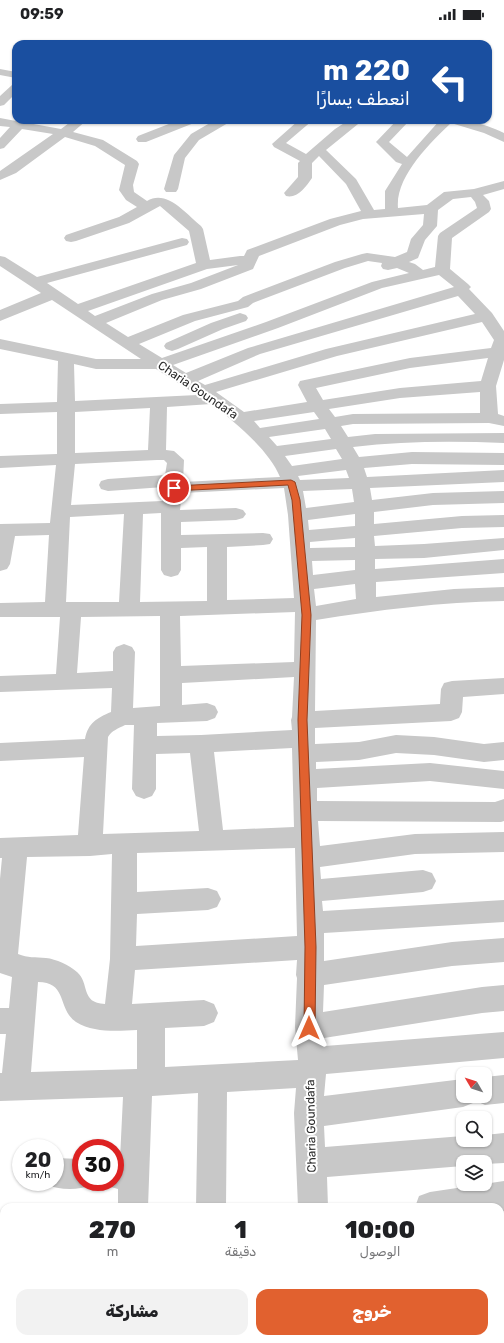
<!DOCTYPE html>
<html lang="ar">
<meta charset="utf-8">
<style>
:root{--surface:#fff;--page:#f2f2f2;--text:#202124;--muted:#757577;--accent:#e1612f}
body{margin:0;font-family:Rubik,Cairo,sans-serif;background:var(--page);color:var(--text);direction:rtl;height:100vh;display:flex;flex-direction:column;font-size:15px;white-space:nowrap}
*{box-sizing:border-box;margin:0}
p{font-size:13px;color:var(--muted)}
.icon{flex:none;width:22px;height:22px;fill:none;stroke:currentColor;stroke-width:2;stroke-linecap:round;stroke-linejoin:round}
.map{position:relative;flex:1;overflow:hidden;direction:ltr}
.drawer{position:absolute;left:0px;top:1175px;width:504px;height:140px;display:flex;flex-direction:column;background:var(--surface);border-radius:12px 12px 0 0;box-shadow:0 1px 3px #0004;direction:rtl}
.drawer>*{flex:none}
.banner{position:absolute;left:12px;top:12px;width:480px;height:84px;border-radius:12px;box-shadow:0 1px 3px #0004;direction:rtl;background:#1a4fa0;color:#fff;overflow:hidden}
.needle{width:26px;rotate:309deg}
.controls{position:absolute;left:456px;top:1039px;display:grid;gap:8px}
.controls a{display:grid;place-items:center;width:36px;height:36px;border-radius:8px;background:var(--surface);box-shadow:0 1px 3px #0004;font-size:20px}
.speed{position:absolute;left:12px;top:1111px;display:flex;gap:8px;font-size:20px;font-weight:700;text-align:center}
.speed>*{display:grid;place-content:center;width:52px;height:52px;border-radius:50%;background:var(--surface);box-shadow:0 1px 3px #0004;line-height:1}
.speed small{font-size:10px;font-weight:400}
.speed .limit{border:6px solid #d22;background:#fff;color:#111}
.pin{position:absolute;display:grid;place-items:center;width:34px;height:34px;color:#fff;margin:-17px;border:2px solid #fff;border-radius:50%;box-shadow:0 1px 4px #0007}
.me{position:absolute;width:44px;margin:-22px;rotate:0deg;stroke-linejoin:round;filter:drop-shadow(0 0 3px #0008)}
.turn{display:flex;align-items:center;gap:14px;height:84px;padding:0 16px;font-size:18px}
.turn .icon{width:52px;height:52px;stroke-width:2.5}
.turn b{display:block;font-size:28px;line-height:34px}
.eta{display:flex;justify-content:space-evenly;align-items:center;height:68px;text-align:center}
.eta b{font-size:24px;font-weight:800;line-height:28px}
.button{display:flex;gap:8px;margin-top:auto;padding:8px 16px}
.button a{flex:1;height:46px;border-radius:12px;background:var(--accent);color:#fff;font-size:16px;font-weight:800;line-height:46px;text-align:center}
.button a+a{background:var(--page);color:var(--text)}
.status{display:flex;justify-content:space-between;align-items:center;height:28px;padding:0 20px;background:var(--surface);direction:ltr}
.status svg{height:11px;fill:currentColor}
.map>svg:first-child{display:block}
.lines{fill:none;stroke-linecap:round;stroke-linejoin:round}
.minor{fill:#c8c8c8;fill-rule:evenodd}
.route{fill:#e1612f;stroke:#923f1f}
.labels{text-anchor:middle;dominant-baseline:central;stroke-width:4;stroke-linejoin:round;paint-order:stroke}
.street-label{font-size:12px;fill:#2b2b2b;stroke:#fff}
</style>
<div class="status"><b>09:59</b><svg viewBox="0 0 49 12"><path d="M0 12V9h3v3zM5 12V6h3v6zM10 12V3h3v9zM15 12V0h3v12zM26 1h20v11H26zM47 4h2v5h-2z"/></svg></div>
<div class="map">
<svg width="504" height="1315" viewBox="0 0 504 1315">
<rect width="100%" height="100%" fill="#fff"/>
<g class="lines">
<!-- minor -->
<path class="minor" d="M0,41L16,44V50L0,47Z
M16,55V65L4,77L0,78V68L12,57Z
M0,90L16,93L30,92L28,95L61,101L73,92H87L73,104L103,112L137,133L139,136L133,157L134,164L147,173C167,161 186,186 201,198L203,201L210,232L240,228H244L247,222L330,191L361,183L346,156L319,128L312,135V150C306,159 297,171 286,168L284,165L298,149V135L300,133L274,119L272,116L299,92H313L286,115L306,126L335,101L349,92H363L326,122L356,151L374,182L385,181V163L402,136L396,134L376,114L397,92H410L389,114L407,129L440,92C465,92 481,94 504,105V114L484,105L451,95C430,115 395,149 398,180L427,177L444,164L474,161L504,153V161L483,167L489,173L491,181L489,184L452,210L450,241L468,256L471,259L469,261L492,285L504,303V332L496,358L498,386L504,388V398L489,395L353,396L341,398L348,409L375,406L504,405V415C454,413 403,413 353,419L359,429L412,424L504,425V437L412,436L364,440L367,449L504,442V454L370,460L372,472L433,465L504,463V475L433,477L374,484V496L462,488L504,487V499L462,500L374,508L375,518L424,516L504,510V522L424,530L375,531V541L504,531V545L376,554V569L454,561L504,559V573C441,574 379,582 316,592L315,683L440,676L441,661L444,655L452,653L504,650V666L463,669L462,684L459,690L451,693L315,700V716L359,714L396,707L434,709L484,716L504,714V732L484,734L434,727L396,725L359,732L316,734V741L430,735L504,743V761L430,753L317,760V773L495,774L504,771V793L501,794L318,793L320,818L415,806L504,804V824L415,826L320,839L321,851L423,842L432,845L436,853L432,861L423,864L322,873L323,883L504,872V894L324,905V933L452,914L504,910V934L452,938L324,957L323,984L482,959L504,957V983L482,985L324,1010L325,1018L504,1004V1030L326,1046L324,1068L463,1051V1068H485V1049L504,1047V1075L485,1077L474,1072L473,1075L463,1079L324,1098L325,1119L463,1108V1112H485V1107L504,1105V1135L485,1136V1134H463V1138L327,1149L328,1179H298L294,1085L296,1060L227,1064L226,1179H196L198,1065L152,1068L148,1179H118V1161L104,1157L103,1154H115V1131H120L123,1069L0,1073V1045H2L6,1006H0V980H9L12,949L0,945V851L2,830H0V810L78,807L84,729L0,733V715L85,711C88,695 97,690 111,684L112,660L0,664V648L56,646L60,589H0V575L45,574L49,507L15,508L10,536L7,541L0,543V496L50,495L56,437L0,440V428L57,426V384L0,386V376L57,374L58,333L0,321V311L96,331H141L52,272L0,293V282L41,265L0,238V228L5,229L37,249L182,210L187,211L189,214L187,217L47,255L78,276L196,235L189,203L160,178L129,195L76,213L71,214L66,213L64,210L66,207L119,189L137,179L126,172L119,162L125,137L95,118L65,109L16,145L0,152V143L53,106L22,101L4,120L0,121V110L10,99L0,98ZM471,169L475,174L477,180L440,205L438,208L435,239L423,242L415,236L409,234L418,230L425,212L437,198L438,182L453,171ZM424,186L423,197L411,211L407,224L395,229L367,225L362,226L335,234L243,269L238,273L183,287L128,309L106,295L162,272L201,261L253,241L259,228L340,197L363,191ZM368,233L382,235L381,238L383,241L388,242L397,240L409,245L372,254L266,294L162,330L139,316L195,293L248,279L253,275L345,240ZM238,237L191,255L152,266L95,288L88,283L207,241ZM439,247L454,259L248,320L186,345L173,337L278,300L382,260ZM458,268L475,286L326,321L205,357L198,353L260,326ZM482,294L494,312L491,320L410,330L300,353L298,357L307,374L244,384L216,364L337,328ZM488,330L481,353L400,360L323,372L316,360L410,340ZM74,336L96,341H156L197,367L75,373ZM480,364V385L353,386L335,389L329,381L400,370ZM211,376C234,393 269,422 280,449L183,454L184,432L174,423L166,422L167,379ZM150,380L148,422L75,425V384ZM314,384L319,391L260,400L254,393ZM325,401L331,411L277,418L269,409ZM336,421L342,431L292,438L285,428ZM157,432H164L167,435L165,447L108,451L101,453L99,457L101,461L108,463L164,459L162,473L71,477L75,436ZM346,442L349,450L300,452L298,448ZM284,460L288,487L294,570L227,572V519L263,517L270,516L273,511L270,506L263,505L181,507V494L236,492L243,490L246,486L243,482L236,480L180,482L182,465ZM352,461L354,474L306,480L303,463ZM161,485V542L164,547L171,549L178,547L181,542V520L207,519V573L140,574L143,486ZM124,486L119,574H66L70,489ZM355,486V498L309,502L308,492ZM355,510V519L310,520V514ZM355,532V542L313,547L312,533ZM355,556L356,571L316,578L314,561ZM295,584L294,634L181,638L180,588ZM160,588V678L133,680L135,624L132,619L124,616L116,619L113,624V643L77,645L81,589ZM294,649L292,689L291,692L292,702L201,707L157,708V695L207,693L215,690L218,684L215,678L207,675L182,677V655ZM125,697H134L132,761L136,768L144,771L152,768L156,761V726L190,725L199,803L103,806L108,709C111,703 119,700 125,697ZM292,720L294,799L223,802L214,724ZM295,820L297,908L136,918L137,886L208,882L217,879L221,871L217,863L208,860L137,864V825ZM112,826L110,931L105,976C80,975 90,955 77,944C69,937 56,931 46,930C35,929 28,930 18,926L27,829L90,828ZM297,932L296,947L297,950L295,999L298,1032L165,1039V1000L204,998L214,994L218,985L214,976L204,972L132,976L135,942ZM38,954C68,954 57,981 76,994C94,1005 117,1003 137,1002V1041L31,1044Z
M179,92H196L194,95L146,114H138L136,111L138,108Z
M215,92H230L228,95L199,112L185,130L178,161L176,164H166L164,161L174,127L191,106Z
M240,285L246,287L248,290L246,293L223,301L178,321L172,323L166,321L164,318L166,315L211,295Z
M55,1130L81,1131V1154H93L92,1157C76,1163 60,1162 44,1156V1154H55Z
M504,1153V1183L500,1184V1179H415L419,1168L430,1164Z
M0,1203H4V1235H0Z
M504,1209V1241L500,1242V1210Z
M504,1271V1303L500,1304V1272Z
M0,1288H4V1311H18L16,1315H0Z
M20,1311H54V1315H20Z
M297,1311H331V1315H297Z"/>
</g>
<!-- route -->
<path class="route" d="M291,452L295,454L300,472L311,587L307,692L316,919L315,1000L313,1003L309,1005L305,1003L304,1000L305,919L298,692L302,587L292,472L288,457L174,463L170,460L174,458Z"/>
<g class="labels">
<!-- street labels -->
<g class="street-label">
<text transform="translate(198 362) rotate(34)">Charia Goundafa</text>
<text transform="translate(311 1098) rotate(-91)">Charia Goundafa</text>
</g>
</g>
</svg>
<div class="controls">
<a><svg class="needle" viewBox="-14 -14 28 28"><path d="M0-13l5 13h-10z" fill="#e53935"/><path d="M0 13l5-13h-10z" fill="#757577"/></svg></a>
<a><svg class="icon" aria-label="search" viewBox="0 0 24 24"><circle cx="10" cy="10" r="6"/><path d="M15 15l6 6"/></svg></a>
<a><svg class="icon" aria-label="layers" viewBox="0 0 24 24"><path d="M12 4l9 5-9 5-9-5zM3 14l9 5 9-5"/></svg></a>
</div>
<div class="speed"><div>20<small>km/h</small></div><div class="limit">30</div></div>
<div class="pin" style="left:174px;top:460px;background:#d93025"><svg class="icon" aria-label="arrive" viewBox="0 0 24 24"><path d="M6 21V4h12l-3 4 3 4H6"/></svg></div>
<svg class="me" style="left:309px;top:1000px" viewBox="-20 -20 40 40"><path d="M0-17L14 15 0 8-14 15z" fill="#e1612f" stroke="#fff" stroke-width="4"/></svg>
<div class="banner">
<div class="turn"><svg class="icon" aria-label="left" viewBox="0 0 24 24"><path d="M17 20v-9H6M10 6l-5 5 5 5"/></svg><div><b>220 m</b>انعطف يسارًا</div></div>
</div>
<section class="drawer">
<div class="eta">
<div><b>10:00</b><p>الوصول</p></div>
<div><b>1</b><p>دقيقة</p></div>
<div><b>270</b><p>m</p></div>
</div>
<div class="button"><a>خروج</a><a>مشاركة</a></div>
</section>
</div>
